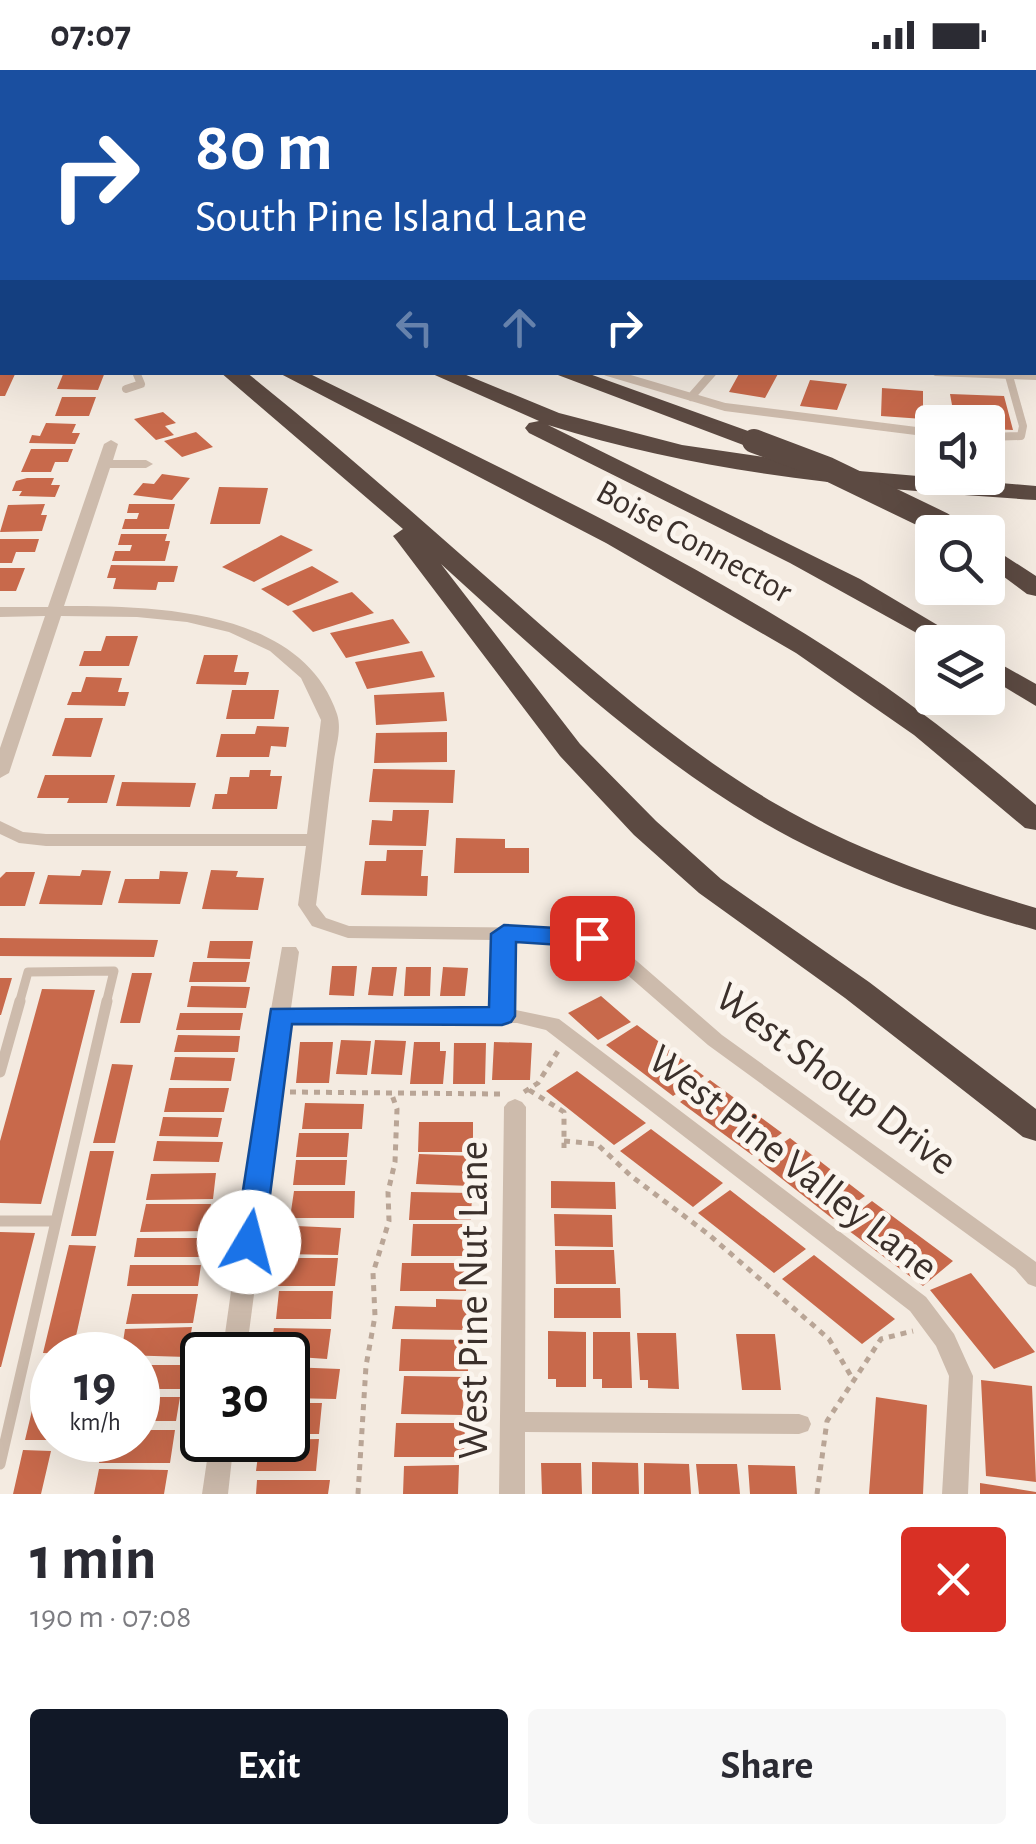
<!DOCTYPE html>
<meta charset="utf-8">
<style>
:root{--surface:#fff;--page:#f7f7f7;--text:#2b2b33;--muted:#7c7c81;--accent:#111827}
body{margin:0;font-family:"Alegreya Sans",sans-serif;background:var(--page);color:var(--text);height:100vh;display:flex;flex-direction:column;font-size:38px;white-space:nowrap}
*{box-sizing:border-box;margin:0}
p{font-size:32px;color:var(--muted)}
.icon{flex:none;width:55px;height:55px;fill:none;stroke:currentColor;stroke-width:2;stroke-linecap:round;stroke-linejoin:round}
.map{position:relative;height:1424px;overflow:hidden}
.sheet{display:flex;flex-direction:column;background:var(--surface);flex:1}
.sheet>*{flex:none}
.banner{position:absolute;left:0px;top:0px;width:1038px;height:305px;box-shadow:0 10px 40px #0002;background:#1a4fa0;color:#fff;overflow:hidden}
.fabs{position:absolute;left:915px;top:335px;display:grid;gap:20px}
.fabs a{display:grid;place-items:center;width:90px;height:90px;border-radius:10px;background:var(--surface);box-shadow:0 10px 40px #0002;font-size:50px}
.speed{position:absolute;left:30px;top:1262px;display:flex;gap:20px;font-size:50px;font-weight:700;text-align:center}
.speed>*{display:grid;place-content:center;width:130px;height:130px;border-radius:50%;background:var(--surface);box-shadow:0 10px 40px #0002;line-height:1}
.speed small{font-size:25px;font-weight:400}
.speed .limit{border:5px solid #111;border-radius:15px;background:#fff;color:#111}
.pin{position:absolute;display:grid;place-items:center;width:85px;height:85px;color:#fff;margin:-42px;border-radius:20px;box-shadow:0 5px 15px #0006}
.me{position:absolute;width:110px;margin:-55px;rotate:8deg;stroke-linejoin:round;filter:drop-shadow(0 0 8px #0008)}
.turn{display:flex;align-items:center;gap:35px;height:210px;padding:0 30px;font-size:45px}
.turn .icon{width:130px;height:130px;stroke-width:2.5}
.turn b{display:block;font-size:70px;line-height:85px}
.lanes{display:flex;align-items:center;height:95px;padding:0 30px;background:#0003;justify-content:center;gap:50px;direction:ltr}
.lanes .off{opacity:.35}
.round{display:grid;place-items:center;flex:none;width:105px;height:105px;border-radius:10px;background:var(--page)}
.overview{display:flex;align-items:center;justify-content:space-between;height:170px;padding:0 30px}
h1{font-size:60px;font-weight:600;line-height:75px}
.action{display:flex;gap:20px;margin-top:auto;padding:20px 30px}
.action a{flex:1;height:115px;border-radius:10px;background:var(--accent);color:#fff;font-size:40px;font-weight:600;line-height:115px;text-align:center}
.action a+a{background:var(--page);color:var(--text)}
.status{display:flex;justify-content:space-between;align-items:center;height:70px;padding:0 50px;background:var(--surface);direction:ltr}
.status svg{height:28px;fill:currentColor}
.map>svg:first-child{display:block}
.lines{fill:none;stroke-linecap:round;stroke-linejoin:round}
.canal{stroke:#7fb0b2;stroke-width:25}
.building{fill:#c8694b}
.path{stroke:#b9a596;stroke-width:5;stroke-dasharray:6 6;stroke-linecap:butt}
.service-far3{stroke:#cdbbac;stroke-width:5}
.service-far2{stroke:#cdbbac;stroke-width:8}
.service-far1{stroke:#cdbbac;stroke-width:9}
.service{stroke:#cdbbac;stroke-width:11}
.minor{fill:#cdbbac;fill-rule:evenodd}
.motorway{fill:#5c4a42;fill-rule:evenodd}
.motorway-bridge{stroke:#5c4a42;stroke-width:24}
.route{fill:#1a73e8;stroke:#114b97;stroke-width:2.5}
.labels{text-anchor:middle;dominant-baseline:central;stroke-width:10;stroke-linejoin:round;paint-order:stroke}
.street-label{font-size:35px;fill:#3b302b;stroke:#fbf5ee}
.near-street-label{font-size:42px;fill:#3b302b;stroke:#fbf5ee}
</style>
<div class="status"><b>07:07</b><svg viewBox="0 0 49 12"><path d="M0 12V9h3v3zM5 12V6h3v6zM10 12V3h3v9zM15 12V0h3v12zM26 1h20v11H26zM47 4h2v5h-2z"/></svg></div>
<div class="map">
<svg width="1036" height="1424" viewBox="0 0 1036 1424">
<rect width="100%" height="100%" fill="#f4ebe1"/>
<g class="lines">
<!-- canal -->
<path class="canal" d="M106,2L113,0"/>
</g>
<!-- building -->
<path class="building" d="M0,302H16L5,326H0Z
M64,302H105L98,320L57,319Z
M740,302H779L765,328L729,322Z
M810,310L847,314L837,340L800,336Z
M882,318L923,321V349L881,346Z
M950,324L1004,326L1013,360L989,359L983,336L952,335Z
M62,327H96L89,346H55Z
M163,342L176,353L165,356L174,365L156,370L134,349Z
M46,353L76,354L72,363H80L75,374L29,373L32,365L40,366Z
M196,362L213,377L182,387L164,371Z
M31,379H73L68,392H55L51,402H21Z
M162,404L190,408L172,430L133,425L143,413L154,414Z
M27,408H54L51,415H60L55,427L19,426L22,421H12L16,411Z
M219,417L268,418L260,454H210Z
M45,434L41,445H47L42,461L0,462L8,435Z
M129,434H175L169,459H122L125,449H137L139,443H127Z
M121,464H167L165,471H170L165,491H112L115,481H130L132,475H118Z
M281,465L313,480L254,512L222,497Z
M0,469H39L35,482H16L12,493H0Z
M111,495L178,496L174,512H158L156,520L113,519L116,508H107Z
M312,496L339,512L288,536L261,519Z
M0,498H25L16,521H0Z
M352,522L374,543L313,562L292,541Z
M393,549L410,573L346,588L330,563Z
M106,566H138L129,596H79L84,581H101Z
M422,581L435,607L367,619L355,592Z
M204,585H238L234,602H249L246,615L196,614Z
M86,607L122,608L118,622H129L125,636L67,635L72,622H81Z
M232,620H279L274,649H226Z
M444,622L447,651L376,655L374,625Z
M65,648H103L91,687L52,686Z
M257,656L289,657L286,677L271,676L269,687H216L221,664H255Z
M447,662V692L374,693L376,663Z
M373,699L455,700L453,733L369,732Z
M250,700H271L270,706H282L277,739H212L215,724H227L230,707H249Z
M45,705H115L107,733H67L69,728H37Z
M122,712L196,713L190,737L116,736Z
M393,740H429L426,776L369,775L372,750L392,751Z
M456,768L505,769V778H529V803H454Z
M387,780H423L421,806H428L427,826L361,825L365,791H386Z
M82,800L111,801L102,835L39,834L48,805L80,806Z
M211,800L238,801L236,807L264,808L258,840L202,839Z
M160,801L188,802L180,834L118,833L125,809H159Z
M6,802H35L25,836H0V808Z
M0,868L158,870L154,887L0,886Z
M210,871H253L250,889L207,888Z
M193,892H250L246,912H189Z
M332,896H357L354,926L329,925Z
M372,897H397L393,926L368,925Z
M406,897H431L430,926H404Z
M443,897L468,898L465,926H440Z
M132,903H152L140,953H120Z
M0,908H12L1,945H0Z
M191,916L250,917L246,938L187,937Z
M42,919L95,920L41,1134L0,1133V1071Z
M601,926L631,952L598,970L568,943Z
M180,943H243L240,960H176Z
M637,955L704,1006L673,1026L606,975Z
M178,965L240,966L238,982H174Z
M341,970L371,971L367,1005L336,1004Z
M375,970L406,971L402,1005L371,1004Z
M300,972H333L329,1013H296Z
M414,972H440V981H446L443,1014H410Z
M494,972L532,973L530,1010H492Z
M454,973H486L485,1014H453Z
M175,987L235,988L231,1011L170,1010Z
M112,994L133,995L115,1073H93Z
M577,1001L646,1053L614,1075L546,1021Z
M710,1010L782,1063L752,1085L680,1032Z
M169,1018H229L224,1042H164Z
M305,1033L364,1034L362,1059H302Z
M163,1047L222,1048L218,1067L159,1066Z
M419,1052H473V1082H418Z
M651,1059L723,1113L693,1137L620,1081Z
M299,1063H349L347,1087H296Z
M790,1068L865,1126L833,1149L758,1090Z
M157,1071L223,1072L219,1092L153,1091Z
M90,1081H114L96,1166H71Z
M419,1084L473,1086L471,1116L416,1114Z
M296,1090H347L345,1115H293Z
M216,1103L213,1129L146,1130L151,1104Z
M551,1111L615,1112L616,1139L551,1138Z
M730,1120L806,1179L774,1203L698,1143Z
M294,1121H355L354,1148H290Z
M411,1122L472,1123L471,1150H409Z
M872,1131L953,1191L923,1216L841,1155Z
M146,1134H211L207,1161L140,1162Z
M554,1144L612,1145L613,1177L555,1176Z
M413,1154H471V1186H411Z
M296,1156L341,1158L338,1185L282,1184L284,1168H294Z
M0,1162L35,1163L1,1297H0Z
M137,1168H205L202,1187H134Z
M69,1175L96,1176L72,1284L43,1283Z
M555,1180H614L616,1214H556Z
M814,1185L895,1249L862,1274L782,1209Z
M292,1188H338L335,1216H278L280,1199H291Z
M402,1193H467L466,1221H400Z
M130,1195H201L198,1216H127Z
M971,1203L1035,1282L994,1299L930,1220Z
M554,1218H620L621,1248H554Z
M279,1221H333L331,1249H276Z
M132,1224H198L193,1253L126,1254Z
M436,1229L469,1230L467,1260L392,1259L395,1236L436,1237Z
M192,1257L187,1287L121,1285L125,1259Z
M274,1258L331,1259L327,1289L269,1285Z
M548,1261L586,1262V1317H556V1309H548Z
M593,1262H630L632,1318H602V1309H593Z
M637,1263H676L679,1319L648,1318V1310H640Z
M736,1264H775L781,1320H742Z
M401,1269L469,1270L468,1301H399Z
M43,1294H52L50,1370H25Z
M138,1295H185L182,1319H138Z
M288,1297L340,1299L336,1329L288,1328Z
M404,1306L464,1307L463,1345L401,1344Z
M981,1310L1032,1316L1036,1412L986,1406Z
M138,1327H180L176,1351H138Z
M876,1327L927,1335L923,1424H869Z
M288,1333H322L319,1364H288Z
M396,1353H465L464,1387H394Z
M138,1360H175L170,1393H99L103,1370H138Z
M319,1369L316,1401H256L260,1370Z
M23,1380L51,1381L41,1424H13Z
M592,1392L638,1393L639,1424H592Z
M541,1393H581L582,1424H542Z
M644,1393L689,1394L691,1424H644Z
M696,1394H737L740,1424H699Z
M459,1395L458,1424H403L404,1396Z
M748,1395L795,1396L797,1424H750Z
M99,1399L168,1400L164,1424H94Z
M257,1410H330L328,1424H256Z
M980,1413L1036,1422V1424H980Z"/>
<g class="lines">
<!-- path -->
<path class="path" d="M529,1020L564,1042V1078
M290,1022L500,1024
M524,1022L538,1013L558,981
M564,1071L597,1074L631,1106L708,1164L829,1269L854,1311
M358,1424L366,1296L375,1246L373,1203L389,1151L388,1122L395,1092L397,1039L392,1025
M817,1424L827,1351L881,1269L913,1261"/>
<!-- service-far3 -->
<path class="service-far3" d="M28,2L32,0"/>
<!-- service-far2 -->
<path class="service-far2" d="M607,302L725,337L932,363
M126,319L141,314L136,302
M691,327L713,302
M988,367L1021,366L1023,356L1009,306"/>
<!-- service-far1 -->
<path class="service-far1" d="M19,934L28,902L114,901L106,934"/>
<!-- service -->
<path class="service" d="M0,1002L20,931
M0,1151H56
M0,1394L107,931"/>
<!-- minor -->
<path class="minor" d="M867,0H877V2H867Z
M1030,0H1036V6L1035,2Z
M929,302H1036V310L935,306Z
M111,370L118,374L113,390H146L153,394L146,398H110L64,536C156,536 302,539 337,644C342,659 336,676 334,690C327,738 323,786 316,835L326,848L349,856L570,858L600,865L615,872L722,965L1036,1192V1217L1028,1214L1015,1199L708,975L601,882C573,867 543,870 512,870L511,939L559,949L926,1227L954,1264L973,1306L968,1424H942L949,1306L936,1276L910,1241L546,960L517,953L290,952L246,1285H222L270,945L282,877H296L299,882L291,938L491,939L493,870L348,868L312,856L298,835L306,776H46L19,773L0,764V751L23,762L46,764H307L321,650L301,608L270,581L229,562L187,552L137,547L61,546L9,703L0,708V678L45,546L0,547V537H48L104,374Z
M515,1029L522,1032L526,1037L525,1342L799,1344L808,1347L811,1354L808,1361L799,1364L525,1362V1424H499L504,1037L508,1032Z
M210,1370H234L228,1424H202Z"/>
<!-- motorway -->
<path class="motorway" d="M0,68H2V79H0Z
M0,90L2,91V103L0,102Z
M0,140L2,141V154L0,153Z
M220,302H246C339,376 428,456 517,534C599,606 682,679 776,734C857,781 946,811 1036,838V860C939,833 841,799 754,747C639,678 539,583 441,494L580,674L656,751L721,809L869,912L1036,1039V1071L1023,1067L845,928L699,823L634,765L560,686L397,471L393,466L403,459Z
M277,302H306C490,393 678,480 849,592C915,635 976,684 1036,735V760L1025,758L914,665L796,583L606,473Z
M428,302H459L559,343L682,375L859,401L1036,416V430C872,419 706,405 548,355L860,509L966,572H933L790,493L529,363L525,358L529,353L539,351Z
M550,302H584L762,366L766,371L754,378L746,376Z
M988,475L1036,506V526L1027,524L988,495Z
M988,587L1036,614V636L988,607Z"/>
<!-- motorway-bridge -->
<path class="motorway-bridge" d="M754,371L828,399L942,454"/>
</g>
<!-- route -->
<path class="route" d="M504,855L592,860L605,868L592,877L516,872L515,946L511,952L502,955L292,954L264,1172L260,1181L249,1184L239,1181L235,1172L271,939L489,937L491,864Z"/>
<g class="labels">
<!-- street labels -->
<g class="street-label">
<text transform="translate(694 472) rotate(29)">Boise Connector</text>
</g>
<!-- near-street labels -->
<g class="near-street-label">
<text transform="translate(836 1009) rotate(37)">West Shoup Drive</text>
<text transform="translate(793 1093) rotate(38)">West Pine Valley Lane</text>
<text transform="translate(474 1230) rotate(-90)">West Pine Nut Lane</text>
</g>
</g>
</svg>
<div class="fabs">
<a><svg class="icon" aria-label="sound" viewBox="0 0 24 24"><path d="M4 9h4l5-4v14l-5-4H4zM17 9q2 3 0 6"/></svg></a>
<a><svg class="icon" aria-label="search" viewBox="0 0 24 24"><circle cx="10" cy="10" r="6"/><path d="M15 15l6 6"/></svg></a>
<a><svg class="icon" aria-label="layers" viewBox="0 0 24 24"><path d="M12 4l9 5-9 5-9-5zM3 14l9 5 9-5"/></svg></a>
</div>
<div class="speed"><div>19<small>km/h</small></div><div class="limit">30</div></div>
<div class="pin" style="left:592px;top:868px;background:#d93025"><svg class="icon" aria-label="arrive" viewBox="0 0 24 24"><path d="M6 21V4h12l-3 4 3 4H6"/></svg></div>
<svg class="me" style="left:249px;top:1172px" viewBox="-20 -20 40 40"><circle r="19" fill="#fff"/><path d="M0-13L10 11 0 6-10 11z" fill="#1a73e8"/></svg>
<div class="banner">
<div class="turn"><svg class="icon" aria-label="right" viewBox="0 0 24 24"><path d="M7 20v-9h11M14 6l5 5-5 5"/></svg><div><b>80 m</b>South Pine Island Lane</div></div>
<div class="lanes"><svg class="icon off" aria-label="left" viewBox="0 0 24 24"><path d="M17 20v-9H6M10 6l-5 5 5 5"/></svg><svg class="icon off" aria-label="ahead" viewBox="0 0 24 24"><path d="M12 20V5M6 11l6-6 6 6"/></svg><svg class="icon" aria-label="right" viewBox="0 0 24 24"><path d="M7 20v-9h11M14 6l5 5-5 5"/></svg></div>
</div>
</div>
<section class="sheet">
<div class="overview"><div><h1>1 min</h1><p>190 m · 07:08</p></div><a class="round" style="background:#d93025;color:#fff"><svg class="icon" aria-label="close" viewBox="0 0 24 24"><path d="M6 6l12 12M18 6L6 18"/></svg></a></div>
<div class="action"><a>Exit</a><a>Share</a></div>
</section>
